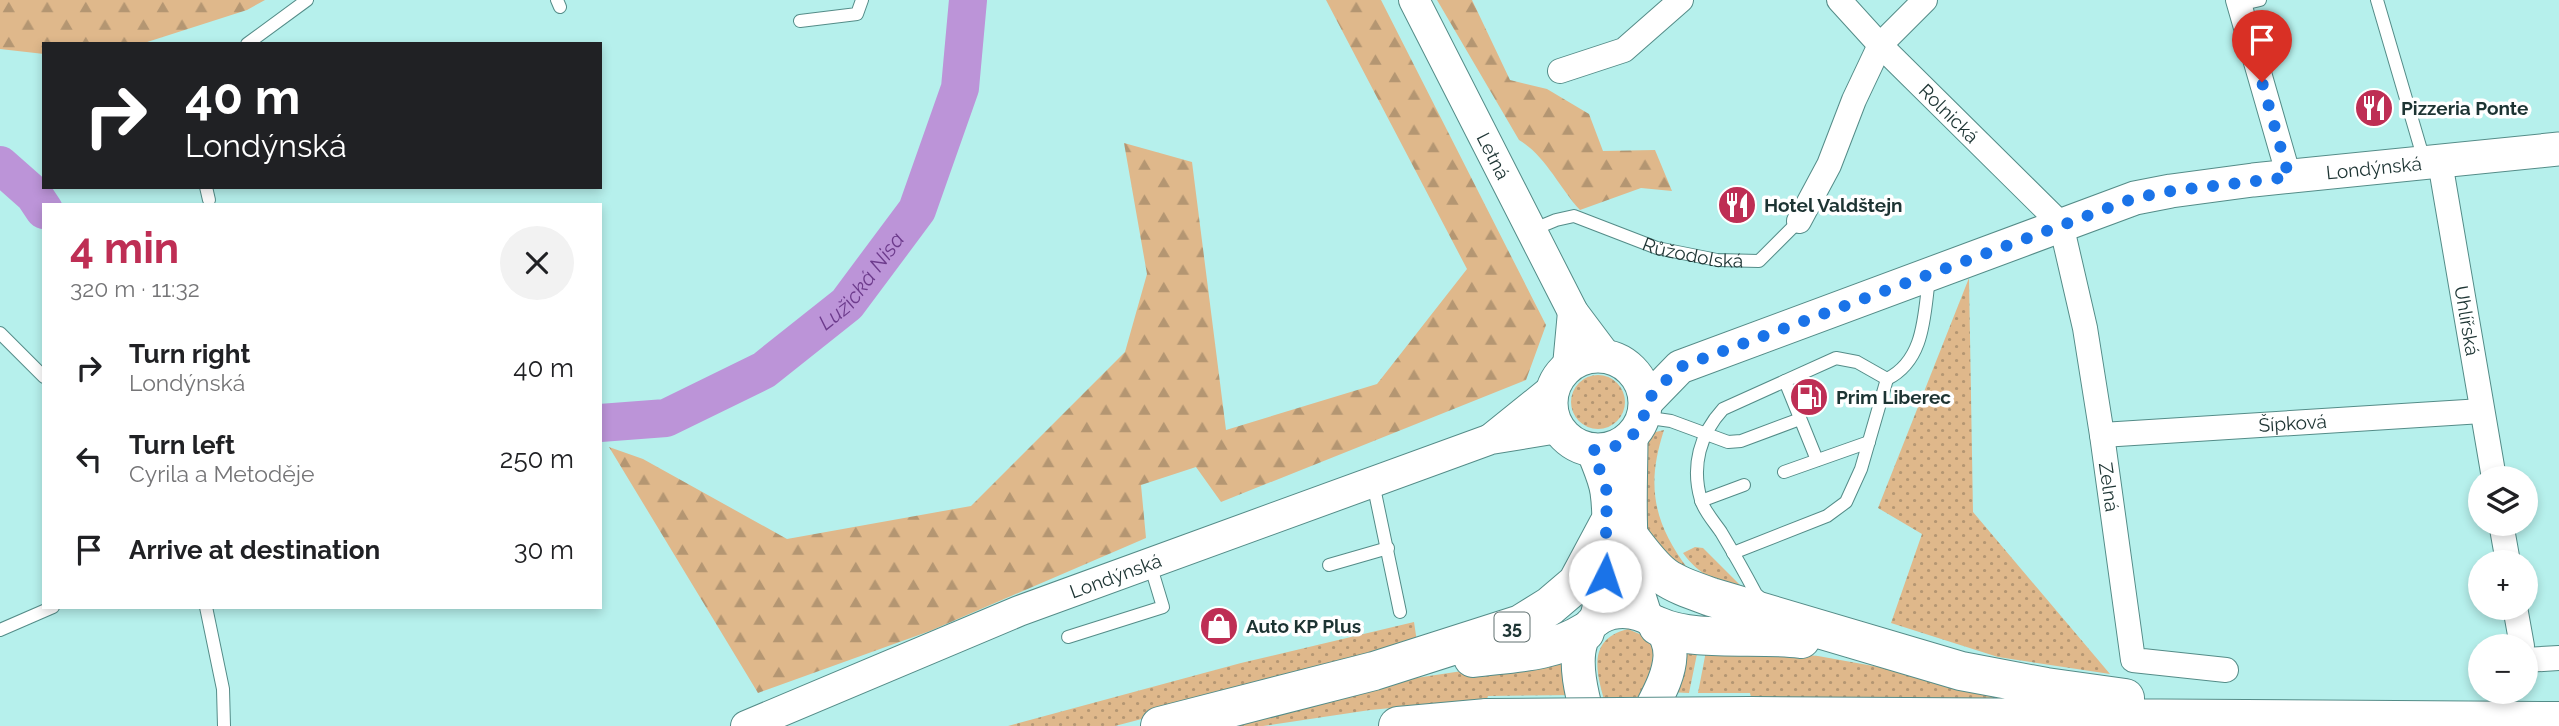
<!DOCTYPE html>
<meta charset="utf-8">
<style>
:root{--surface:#fff;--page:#f2f2f2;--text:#202124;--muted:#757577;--accent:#be2e54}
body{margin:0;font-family:Raleway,sans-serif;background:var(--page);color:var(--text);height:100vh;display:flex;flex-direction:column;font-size:26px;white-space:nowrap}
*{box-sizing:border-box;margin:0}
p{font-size:23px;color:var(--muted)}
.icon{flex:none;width:38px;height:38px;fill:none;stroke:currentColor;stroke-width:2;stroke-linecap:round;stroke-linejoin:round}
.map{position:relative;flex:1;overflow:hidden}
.panel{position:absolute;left:42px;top:203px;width:560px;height:406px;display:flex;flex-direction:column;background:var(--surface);border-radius:0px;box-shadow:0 4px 10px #0003}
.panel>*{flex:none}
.hud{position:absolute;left:42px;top:42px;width:560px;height:147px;border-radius:0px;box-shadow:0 4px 10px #0003;background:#202124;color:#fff;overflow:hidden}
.fabs{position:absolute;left:2468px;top:466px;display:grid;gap:14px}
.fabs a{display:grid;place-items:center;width:70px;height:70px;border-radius:50%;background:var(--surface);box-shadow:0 4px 10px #0003;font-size:35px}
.pin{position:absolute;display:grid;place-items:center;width:60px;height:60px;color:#fff;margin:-72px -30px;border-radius:50% 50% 50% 0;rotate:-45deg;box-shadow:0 0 7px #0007}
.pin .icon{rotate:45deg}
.me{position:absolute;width:77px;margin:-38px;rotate:4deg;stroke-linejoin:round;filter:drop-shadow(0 0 5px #0008)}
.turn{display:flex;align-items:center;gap:24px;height:147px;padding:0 28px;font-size:32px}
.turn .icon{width:91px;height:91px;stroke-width:2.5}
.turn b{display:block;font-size:49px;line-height:60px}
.round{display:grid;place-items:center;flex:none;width:74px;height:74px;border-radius:37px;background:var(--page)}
.headline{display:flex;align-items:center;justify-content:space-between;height:119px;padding:0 28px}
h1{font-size:42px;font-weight:700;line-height:52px;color:var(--accent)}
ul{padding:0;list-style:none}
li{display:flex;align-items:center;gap:21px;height:91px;padding:0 28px}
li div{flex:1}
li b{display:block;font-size:26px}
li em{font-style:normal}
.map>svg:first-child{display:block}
.grass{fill:url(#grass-dots)}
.forest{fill:url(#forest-firs)}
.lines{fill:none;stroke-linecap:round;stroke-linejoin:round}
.river{stroke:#bc94d8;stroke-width:38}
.service-casing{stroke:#548c88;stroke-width:14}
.minor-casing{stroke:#548c88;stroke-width:26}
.tertiary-casing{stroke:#548c88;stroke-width:32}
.secondary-casing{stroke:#548c88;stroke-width:35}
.trunk-casing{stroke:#548c88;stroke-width:40}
.service{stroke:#fff;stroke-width:12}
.minor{stroke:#fff;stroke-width:24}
.tertiary{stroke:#fff;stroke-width:30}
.secondary{stroke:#fff;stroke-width:33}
.trunk{stroke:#fff;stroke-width:38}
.trunk-bridge-casing{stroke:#548c88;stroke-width:40;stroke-linecap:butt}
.trunk-bridge{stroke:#fff;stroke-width:38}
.route{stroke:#1a73e8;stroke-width:12;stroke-dasharray:0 21.6}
.labels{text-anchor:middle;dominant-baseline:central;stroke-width:7;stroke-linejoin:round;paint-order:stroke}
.shield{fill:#fff;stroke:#617170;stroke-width:2}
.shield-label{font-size:18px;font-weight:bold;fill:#1d3433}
.poi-label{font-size:19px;font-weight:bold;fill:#1d3433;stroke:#fff;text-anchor:start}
.street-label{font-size:19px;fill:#1d3433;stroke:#fff}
.water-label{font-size:21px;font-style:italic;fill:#6d3b8c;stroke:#fff}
</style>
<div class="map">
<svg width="2559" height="726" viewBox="0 0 2559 726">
<defs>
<pattern id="grass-dots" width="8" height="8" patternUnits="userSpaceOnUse" patternTransform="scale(1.75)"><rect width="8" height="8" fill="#dfb88b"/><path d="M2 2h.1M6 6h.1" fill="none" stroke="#b49672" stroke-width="1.8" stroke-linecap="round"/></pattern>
<pattern id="forest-firs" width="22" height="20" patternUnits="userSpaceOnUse" patternTransform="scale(1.75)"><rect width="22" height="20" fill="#dfb88b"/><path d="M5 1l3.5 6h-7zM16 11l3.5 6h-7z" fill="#b49672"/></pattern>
</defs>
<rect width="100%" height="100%" fill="#b6f0ec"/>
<!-- grass -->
<path class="grass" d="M1969,278L1973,512L2110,674L1998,657L1891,623L1922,534L1878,508Z
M1571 402a27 27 0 1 1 54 0a27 27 0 1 1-54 0Z
M1664,430C1646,485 1653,522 1688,569L1685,580L1642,534L1641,445L1647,434Z
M1695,547L1703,548L1744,589C1718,584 1699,575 1683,553Z
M1414,622L1417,642L1256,689L1115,726H1008L1241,663Z
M1628,629L1644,636L1654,648L1651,671L1640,701L1605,703C1596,672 1587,639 1628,629Z
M1683,649H1698L1689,693L1668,692Z
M1706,651L1771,652L1818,656L2051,698L2049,701L1787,698L1751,697L1750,693H1698Z
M1568,655L1577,695L1488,696L1487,699L1370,710L1263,726H1227L1416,678Z"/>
<!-- forest -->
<path class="forest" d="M0,0H265L247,10L141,44H44V54L0,49Z
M1326,0H1381L1546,325L1526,380L1221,502L1196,467L1141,485L1146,538L930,631L758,693L609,447L643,459L787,539L971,506L1125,352L1147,274L1124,143L1192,162L1226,430L1377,384L1467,269Z
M1437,0H1472L1510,80L1547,89L1589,114L1603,151L1655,150L1672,191L1641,188L1580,210C1559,187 1545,155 1519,140Z"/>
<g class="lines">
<!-- river -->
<g class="river">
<path d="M0,165L34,195L44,210"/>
<path id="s1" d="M600,423L666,418L764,370L847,304L917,210L960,88L968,0"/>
</g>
<defs>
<g id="service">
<path d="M557,0L560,7"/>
<path d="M2377,0L2424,160"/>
<path d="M2239,5L2260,0"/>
<path d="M800,21L857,14L862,0"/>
<path d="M247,44L307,0"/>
<path d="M206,187L209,200"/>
<path id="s2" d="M1532,230L1556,220L1574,216L1657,248L1717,260L1759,261L1799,221"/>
<path d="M0,333L44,377"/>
<path d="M1785,381L1817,460"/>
<path d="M1643,417L1671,421L1728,442L1741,441L1800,419"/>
<path d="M1784,472L1869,442"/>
<path d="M1373,483L1400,612"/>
<path d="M1701,501L1744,485"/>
<path d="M1733,553L1827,516L1846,502L1861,469L1887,379"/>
<path d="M1329,565L1388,548"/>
<path d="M1764,601L1756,594C1745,573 1733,552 1721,532C1715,523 1704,511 1701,500C1691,466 1700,434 1723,409L1836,358L1857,362L1887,379C1925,360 1924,315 1929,278"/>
<path d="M206,607L223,689L224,726"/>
<path d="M0,630L53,607"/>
<path d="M1068,637L1163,607L1150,564"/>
</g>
<g id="minor">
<path id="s3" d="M1839,0L1880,45L2061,224L2085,328L2102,435L2133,660L2226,670"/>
<path d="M2238,0L2289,177"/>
<path d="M1560,71L1624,50L1681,0"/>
<path id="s4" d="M2440,162L2494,478"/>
<path d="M1799,221L1829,165L1854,100L1880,45L1925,0"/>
<path id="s5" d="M2102,435L2482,411"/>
<path d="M2501,523L2508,562"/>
<path d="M2515,607L2522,646"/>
<path d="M2525,660L2559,658"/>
</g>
<g id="tertiary">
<path id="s6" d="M1414,0L1573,312L1606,356"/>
<path d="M1568,366L1573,312"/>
<path d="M1492,438L1554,388"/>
<path id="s7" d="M746,726L1019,611L1491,439L1558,428"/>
</g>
<g id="secondary">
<circle cx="1598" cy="403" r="47"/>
<path id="s8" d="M1646,402L1680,367L2135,198L2171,191L2253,180L2559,149"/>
<path d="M1631,437C1631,496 1625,560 1645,615"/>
<path d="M1593,450C1598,464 1605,478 1607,492C1612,528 1606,586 1596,620"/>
<path d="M1590,726C1584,702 1573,666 1581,642C1595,594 1671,606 1670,656C1669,681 1652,704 1643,726"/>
</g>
<path id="trunk" d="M1631,539C1661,579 1664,580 1711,597L1961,671L2046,687L2125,698
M1658,626C1694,643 1759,633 1801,639
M1473,658C1511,653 1552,653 1585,632
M1750,716L2559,721
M1160,726L1374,671L1521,624L1550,606L1577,583L1608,525
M1398,726L1487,718"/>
</defs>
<!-- service casing -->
<use href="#service" class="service-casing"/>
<!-- minor casing -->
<use href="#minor" class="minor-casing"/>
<!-- tertiary casing -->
<use href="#tertiary" class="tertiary-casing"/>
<!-- secondary casing -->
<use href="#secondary" class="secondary-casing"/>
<!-- trunk casing -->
<use href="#trunk" class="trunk-casing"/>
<!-- service -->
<use href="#service" class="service"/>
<!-- minor -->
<use href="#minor" class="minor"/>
<!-- tertiary -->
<use href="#tertiary" class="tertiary"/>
<!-- secondary -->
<use href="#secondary" class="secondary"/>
<!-- trunk -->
<use href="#trunk" class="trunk"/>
<defs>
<path id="trunk-bridge" d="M1487,718L1750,716"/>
</defs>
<!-- trunk-bridge casing -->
<use href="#trunk-bridge" class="trunk-bridge-casing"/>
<!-- trunk-bridge -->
<use href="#trunk-bridge" class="trunk-bridge"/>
</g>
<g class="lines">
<!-- route -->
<path class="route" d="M1605,576L1607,492L1593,450C1616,450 1637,439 1644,415C1646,409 1645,404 1649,399C1658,387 1670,377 1680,367L2135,198L2171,191L2289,177L2262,82"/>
</g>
<!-- icons -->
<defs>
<symbol id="restaurant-disc" viewBox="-11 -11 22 22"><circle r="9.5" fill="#be2e54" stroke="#fff"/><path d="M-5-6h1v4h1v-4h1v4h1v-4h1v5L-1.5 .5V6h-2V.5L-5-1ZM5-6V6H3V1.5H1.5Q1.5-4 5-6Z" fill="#fff"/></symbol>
<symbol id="fuel-disc" viewBox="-11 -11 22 22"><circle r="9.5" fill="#be2e54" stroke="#fff"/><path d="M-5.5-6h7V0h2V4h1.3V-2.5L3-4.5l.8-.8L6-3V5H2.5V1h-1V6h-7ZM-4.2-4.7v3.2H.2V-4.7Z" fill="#fff"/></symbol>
<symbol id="shop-disc" viewBox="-11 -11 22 22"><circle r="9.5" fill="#be2e54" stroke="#fff"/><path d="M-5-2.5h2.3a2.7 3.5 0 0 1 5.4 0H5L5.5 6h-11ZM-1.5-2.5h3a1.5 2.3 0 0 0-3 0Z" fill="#fff"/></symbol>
</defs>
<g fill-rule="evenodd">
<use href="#restaurant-disc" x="2352" y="86" width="44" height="44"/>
<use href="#restaurant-disc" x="1715" y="183" width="44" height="44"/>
<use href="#fuel-disc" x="1787" y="375" width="44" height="44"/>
<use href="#shop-disc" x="1197" y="604" width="44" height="44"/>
</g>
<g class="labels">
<!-- shield labels -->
<rect class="shield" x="1494.5" y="612.5" width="35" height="29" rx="5"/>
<g class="shield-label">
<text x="1512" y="627">35</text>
</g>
<!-- poi labels -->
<g class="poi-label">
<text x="2401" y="108">Pizzeria Ponte</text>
<text x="1764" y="205">Hotel Valdštejn</text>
<text x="1836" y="397">Prim Liberec</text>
<text x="1246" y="626">Auto KP Plus</text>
</g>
<!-- street labels -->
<g class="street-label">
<text stroke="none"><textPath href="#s3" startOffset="158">Rolnická</textPath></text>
<text stroke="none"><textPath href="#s6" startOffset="175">Letná</textPath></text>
<text stroke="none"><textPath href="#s8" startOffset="775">Londýnská</textPath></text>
<text stroke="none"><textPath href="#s2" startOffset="170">Růžodolská</textPath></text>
<text stroke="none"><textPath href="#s4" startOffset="161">Uhlířská</textPath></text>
<text stroke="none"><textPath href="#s5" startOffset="191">Šípková</textPath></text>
<text stroke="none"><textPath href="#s3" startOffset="583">Zelná</textPath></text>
<text stroke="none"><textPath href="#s7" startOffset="399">Londýnská</textPath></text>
</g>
<!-- water labels -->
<g class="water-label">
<text stroke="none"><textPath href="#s1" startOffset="308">Lužická Nisa</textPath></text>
</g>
</g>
</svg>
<div class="fabs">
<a><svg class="icon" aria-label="layers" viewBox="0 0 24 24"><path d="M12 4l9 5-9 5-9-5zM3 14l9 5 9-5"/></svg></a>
<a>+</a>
<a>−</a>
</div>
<div class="pin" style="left:2262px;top:82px;background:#d93025"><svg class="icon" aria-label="arrive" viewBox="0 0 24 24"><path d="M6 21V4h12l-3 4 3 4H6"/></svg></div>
<svg class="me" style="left:1605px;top:576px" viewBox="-20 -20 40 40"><circle r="19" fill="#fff"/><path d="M0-13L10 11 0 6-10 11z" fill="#1a73e8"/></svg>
<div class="hud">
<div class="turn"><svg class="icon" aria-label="right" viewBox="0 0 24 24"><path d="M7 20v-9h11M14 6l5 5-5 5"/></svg><div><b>40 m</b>Londýnská</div></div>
</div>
<section class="panel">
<div class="headline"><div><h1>4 min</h1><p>320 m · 11:32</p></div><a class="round"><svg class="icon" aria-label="close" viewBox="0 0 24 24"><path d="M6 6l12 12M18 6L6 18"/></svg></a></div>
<ul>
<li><svg class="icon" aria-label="right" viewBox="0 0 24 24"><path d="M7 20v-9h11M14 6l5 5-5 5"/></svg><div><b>Turn right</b><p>Londýnská</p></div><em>40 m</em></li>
<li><svg class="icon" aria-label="left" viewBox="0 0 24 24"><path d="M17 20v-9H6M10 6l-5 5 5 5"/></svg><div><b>Turn left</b><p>Cyrila a Metoděje</p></div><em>250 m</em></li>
<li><svg class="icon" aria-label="arrive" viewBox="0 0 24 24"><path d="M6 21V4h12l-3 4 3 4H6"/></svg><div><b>Arrive at destination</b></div><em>30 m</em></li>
</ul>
</section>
</div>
